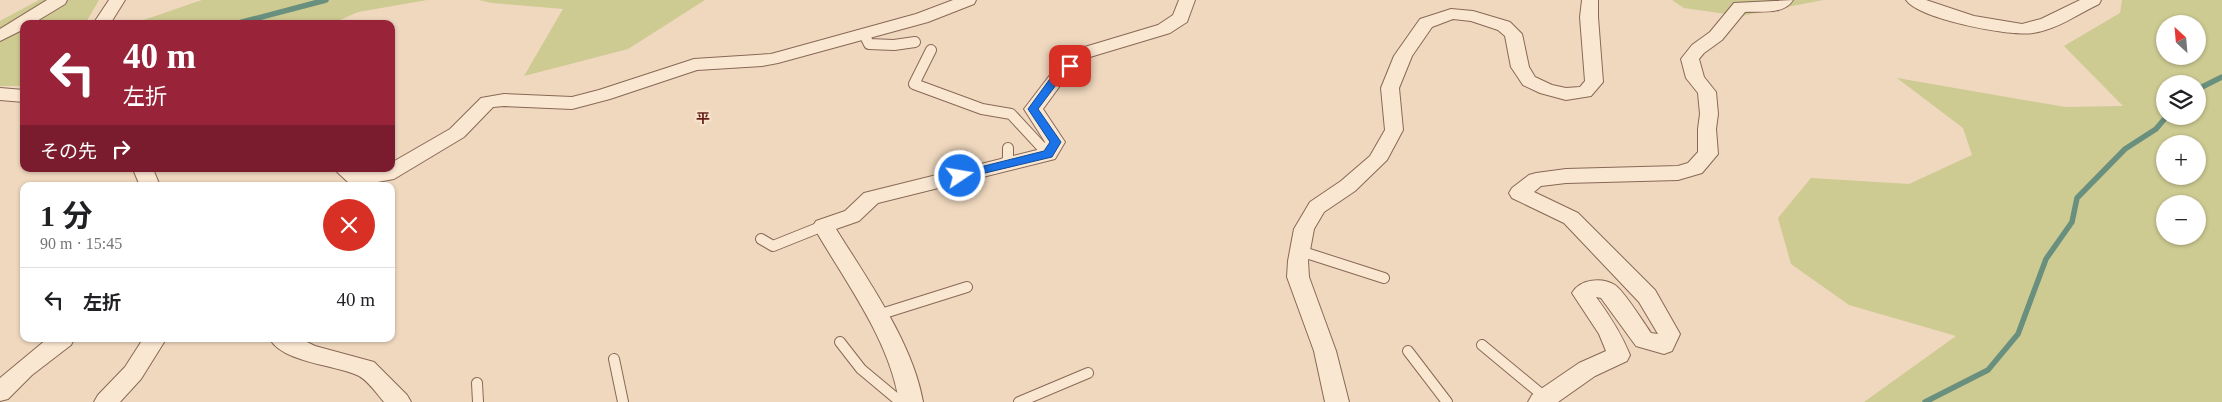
<!DOCTYPE html>
<html lang="ja">
<meta charset="utf-8">
<style>
:root{--surface:#fff;--page:#f6f6f6;--text:#202124;--muted:#757577;--line:#e0e0e0}
body{margin:0;font-family:"Times New Roman","Noto Sans JP",serif;background:var(--page);color:var(--text);height:100vh;display:flex;flex-direction:column;font-size:19px;white-space:nowrap}
*{box-sizing:border-box;margin:0}
p{font-size:16px;color:var(--muted)}
.icon{flex:none;width:28px;height:28px;fill:none;stroke:currentColor;stroke-width:2;stroke-linecap:round;stroke-linejoin:round}
.map{position:relative;flex:1;overflow:hidden}
.details{position:absolute;left:20px;top:182px;width:375px;height:160px;display:flex;flex-direction:column;background:var(--surface);border-radius:10px;box-shadow:0 1px 4px #0004}
.details>*{flex:none}
.guide{position:absolute;left:20px;top:20px;width:375px;height:152px;border-radius:10px;box-shadow:0 1px 4px #0004;background:#99243a;color:#fff;overflow:hidden}
.needle{width:32px;rotate:334deg}
.fabs{position:absolute;left:2156px;top:15px;display:grid;gap:10px}
.fabs a{display:grid;place-items:center;width:50px;height:50px;border-radius:50%;background:var(--surface);box-shadow:0 1px 4px #0004;font-size:25px}
.pin{position:absolute;display:grid;place-items:center;width:42px;height:42px;color:#fff;margin:-21px;border-radius:10px;box-shadow:0 2px 8px #0006}
.me{position:absolute;width:55px;margin:-28px;rotate:78deg;stroke-linejoin:round;filter:drop-shadow(0 0 4px #0008)}
.turn{display:flex;align-items:center;gap:18px;height:105px;padding:0 20px;font-size:22px}
.turn .icon{width:65px;height:65px;stroke-width:2.5}
.turn b{display:block;font-size:35px;line-height:42px}
.then{display:flex;align-items:center;height:48px;padding:0 20px;background:#0003;gap:10px;font-size:19px}
.round{display:grid;place-items:center;flex:none;width:52px;height:52px;border-radius:26px;background:var(--page)}
.overview{display:flex;align-items:center;justify-content:space-between;height:85px;padding:0 20px}
h1{font-size:30px;font-weight:700;line-height:38px}
ul{padding:0;list-style:none}
li{display:flex;align-items:center;gap:15px;height:65px;padding:0 20px;border-top:1px solid var(--line)}
li div{flex:1}
li b{display:block;font-size:19px}
li em{font-style:normal}
.map>svg:first-child{display:block}
.green{fill:#cdca92;fill-rule:evenodd}
.lines{fill:none;stroke-linecap:round;stroke-linejoin:round}
.stream{stroke:#698f7e;stroke-width:5.5}
.lane-casing{stroke:#886856;stroke-width:12}
.street-casing{stroke:#886856;stroke-width:2}
.lane{stroke:#fae7d2;stroke-width:10}
.street{fill:#fae7d2;fill-rule:evenodd}
.route{fill:#1a73e8;stroke:#114b97}
.labels{text-anchor:middle;dominant-baseline:central;stroke-width:4;stroke-linejoin:round;paint-order:stroke}
.neighbourhood-label{font-size:14px;font-weight:bold;fill:#651c19;stroke:#f6e4ce}
</style>
<div class="map">
<svg width="2222" height="402" viewBox="0 0 2222 402">
<rect width="100%" height="100%" fill="#efd8be"/>
<!-- green -->
<path class="green" d="M39,0H99L85,24H24V86H0V21Z
M202,0H427L358,12L331,24H132Z
M479,0H705L628,49L524,76L563,9L492,3Z
M1672,0H1823L1741,16L1684,8Z
M2122,0H2222V402H1864L1956,336L1849,305L1791,264L1778,218L1811,178L1909,184L1972,155L1963,128L1897,78L2065,107L2123,106L2064,46L2120,13ZM2165,24H2198V56H2165ZM2165,84H2198V116H2165ZM2165,144H2198V176H2165ZM2165,204H2198V236H2165Z"/>
<g class="lines">
<!-- stream -->
<path class="stream" d="M235,24L326,0
M2198,89L2222,77
M1925,402L1988,370L2018,334L2046,259L2072,222L2077,198L2125,149L2156,129L2167,116"/>
<defs>
<path id="lane" d="M864,34L869,44L894,45L915,42
M931,50L914,84L982,109L1011,114L1048,154
M1001,166L1008,160V148
M761,239L773,246L823,226
M1300,251L1384,278
M878,315L967,287
M840,342L861,369L897,399L910,398
M1482,345L1546,398
M1408,351L1447,402
M614,359L623,402
M477,383L478,402
M1019,402L1088,373"/>
<path id="street" d="M47,0H67L65,4L32,24H24V29L0,41V29Z
M109,0H125L110,24H93Z
M953,0H976L974,4L928,22L778,63L762,66L697,70L610,99L572,109L504,106L493,107L464,137L394,179L356,186L351,185L334,169H357L361,172L391,169V163L450,129L481,98L504,94L572,97L599,90L694,59L771,54L916,14Z
M1179,0H1195L1187,22L1170,33L1090,57L1062,83L1043,109L1065,142L1055,159L878,203L859,221L836,229C867,279 913,343 923,402H899C890,340 844,280 813,226L816,221L845,211L864,193L1041,149L1045,142L1024,109L1050,75L1078,49L1158,25L1173,15Z
M1582,0H1598V17L1603,82L1591,96L1566,100L1540,93L1523,85L1511,67L1505,36L1498,30L1471,21L1453,19L1432,27L1412,56L1399,88L1403,130L1387,160L1355,191L1324,212L1314,229L1308,261L1309,277L1336,351L1349,402H1325L1314,351L1287,277L1288,261L1294,229L1310,202L1341,181L1370,156L1385,130L1381,88L1394,56L1420,19L1451,9L1473,11L1510,22L1522,34L1529,67L1535,77L1552,85L1566,88L1580,87L1585,81L1580,17Z
M1793,0C1784,15 1761,11 1745,12L1722,40L1704,53L1699,59L1704,77L1716,92L1718,114L1716,129L1718,154L1702,173L1678,180L1566,183L1541,186L1534,192L1578,213L1655,290L1680,334L1672,351L1664,354L1636,346L1601,298L1596,297C1610,316 1621,333 1630,355L1627,361L1595,376L1558,402H1528L1532,395L1579,363L1606,351L1599,334L1572,293C1580,279 1602,277 1615,285C1624,291 1644,323 1651,333L1658,334L1639,302L1564,223L1512,198L1509,193L1512,188L1529,175L1536,173L1566,169L1678,166L1688,163L1698,152V129L1700,114L1698,93L1686,78L1681,59L1692,45L1710,32L1734,3Z
M1906,0H1926L1974,16L2022,24L2041,19L2080,0H2101L2099,4C2078,14 2056,30 2033,33C2010,37 1919,19 1906,0Z
M0,88L24,90V102L0,100Z
M133,169H153L160,186H140Z
M47,339H74L71,345L32,375L8,399L0,401V378Z
M143,339H166L141,379L120,402H94L98,395L125,367Z
M270,339H301L315,346L374,362L407,395L411,402H384C377,394 367,379 357,375C335,365 282,362 270,339Z"/>
</defs>
<!-- lane casing -->
<use href="#lane" class="lane-casing"/>
<!-- street casing -->
<use href="#street" class="street-casing"/>
<!-- lane -->
<use href="#lane" class="lane"/>
<!-- street -->
<use href="#street" class="street"/>
</g>
<!-- route -->
<path class="route" d="M1070,63L1075,66L1073,68L1059,81L1038,109L1061,142L1052,157L960,179L956,178L954,176L956,173L1044,151L1050,142L1028,109L1052,76Z"/>
<g class="labels">
<!-- neighbourhood labels -->
<g class="neighbourhood-label">
<text x="703" y="118">平</text>
</g>
</g>
</svg>
<div class="fabs">
<a><svg class="needle" viewBox="-14 -14 28 28"><path d="M0-13l5 13h-10z" fill="#e53935"/><path d="M0 13l5-13h-10z" fill="#757577"/></svg></a>
<a><svg class="icon" aria-label="layers" viewBox="0 0 24 24"><path d="M12 4l9 5-9 5-9-5zM3 14l9 5 9-5"/></svg></a>
<a>+</a>
<a>−</a>
</div>
<div class="pin" style="left:1070px;top:66px;background:#d93025"><svg class="icon" aria-label="arrive" viewBox="0 0 24 24"><path d="M6 21V4h12l-3 4 3 4H6"/></svg></div>
<svg class="me" style="left:960px;top:176px" viewBox="-20 -20 40 40"><circle r="17" fill="#1a73e8" stroke="#fff" stroke-width="3"/><path d="M0-11L8 9 0 5-8 9z" fill="#fff"/></svg>
<div class="guide">
<div class="turn"><svg class="icon" aria-label="left" viewBox="0 0 24 24"><path d="M17 20v-9H6M10 6l-5 5 5 5"/></svg><div><b>40 m</b>左折</div></div>
<div class="then">その先<svg class="icon" aria-label="right" viewBox="0 0 24 24"><path d="M7 20v-9h11M14 6l5 5-5 5"/></svg></div>
</div>
<section class="details">
<div class="overview"><div><h1>1 分</h1><p>90 m · 15:45</p></div><a class="round" style="background:#d93025;color:#fff"><svg class="icon" aria-label="close" viewBox="0 0 24 24"><path d="M6 6l12 12M18 6L6 18"/></svg></a></div>
<ul>
<li><svg class="icon" aria-label="left" viewBox="0 0 24 24"><path d="M17 20v-9H6M10 6l-5 5 5 5"/></svg><div><b>左折</b></div><em>40 m</em></li>
</ul>
</section>
</div>
